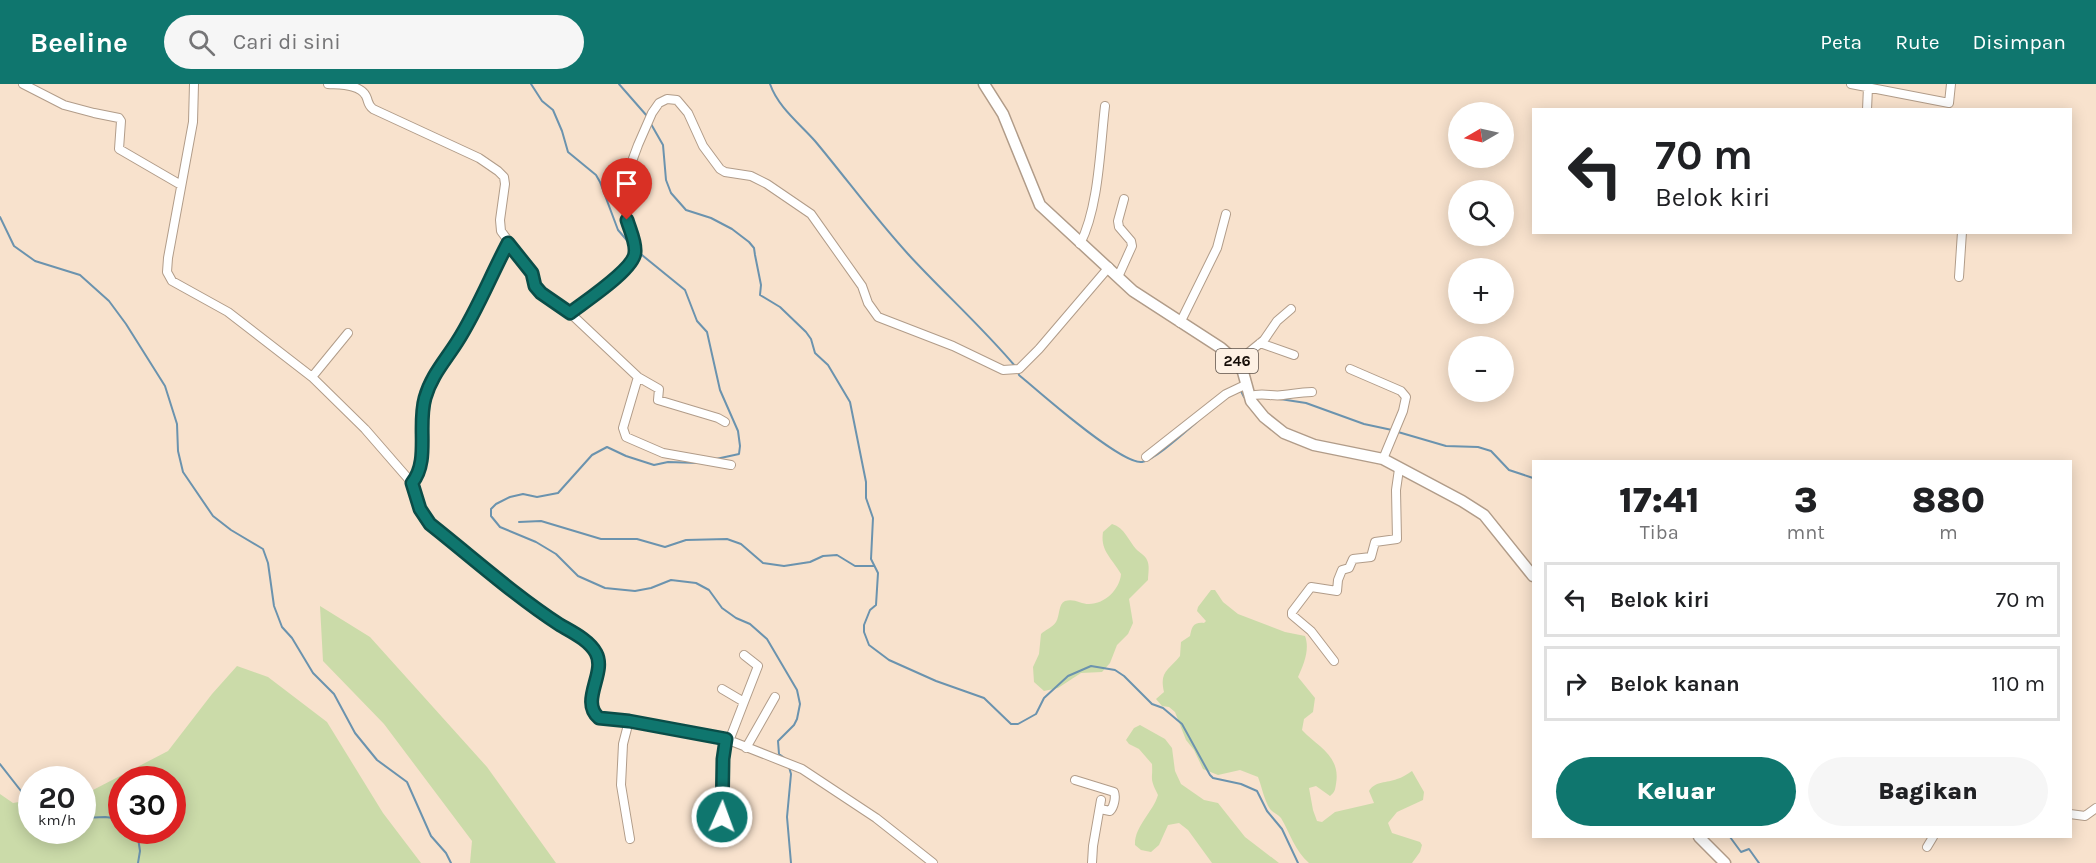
<!DOCTYPE html>
<html lang="id">
<meta charset="utf-8">
<style>
:root{--surface:#fff;--page:#f6f6f6;--text:#202124;--muted:#757577;--line:#e0e0e0;--accent:#0f766e}
body{margin:0;font-family:Karla,sans-serif;background:var(--page);color:var(--text);height:100vh;display:flex;flex-direction:column;font-size:22px;white-space:nowrap}
*{box-sizing:border-box;margin:0}
p{font-size:20px;color:var(--muted)}
.icon{flex:none;width:33px;height:33px;fill:none;stroke:currentColor;stroke-width:2;stroke-linecap:round;stroke-linejoin:round}
.map{position:relative;flex:1;overflow:hidden}
.side{position:absolute;left:1532px;top:376px;width:540px;height:378px;display:flex;flex-direction:column;background:var(--surface);border-radius:0px;box-shadow:0 3px 15px #0003}
.side>*{flex:none}
.top-card{position:absolute;left:1532px;top:24px;width:540px;height:126px;border-radius:0px;box-shadow:0 3px 15px #0003;background:#fff;color:var(--text);overflow:hidden}
.needle{width:39px;rotate:261deg}
.buttons{position:absolute;left:1448px;top:18px;display:grid;gap:12px}
.buttons a{display:grid;place-items:center;width:66px;height:66px;border-radius:50%;background:var(--surface);box-shadow:0 3px 15px #0003;font-size:30px}
.speed{position:absolute;left:18px;top:682px;display:flex;gap:12px;font-size:30px;font-weight:700;text-align:center}
.speed>*{display:grid;place-content:center;width:78px;height:78px;border-radius:50%;background:var(--surface);box-shadow:0 3px 15px #0003;line-height:1}
.speed small{font-size:15px;font-weight:400}
.speed .limit{border:9px solid #d22;background:#fff;color:#111}
.pin{position:absolute;display:grid;place-items:center;width:51px;height:51px;color:#fff;margin:-62px -26px;border-radius:50% 50% 50% 0;rotate:-45deg;box-shadow:0 0 6px #0007}
.pin .icon{rotate:45deg}
.me{position:absolute;width:66px;margin:-33px;rotate:2deg;stroke-linejoin:round;filter:drop-shadow(0 0 4px #0008)}
.turn{display:flex;align-items:center;gap:21px;height:126px;padding:0 24px;font-size:27px}
.turn .icon{width:78px;height:78px;stroke-width:2.5}
.turn b{display:block;font-size:42px;line-height:51px}
.eta{display:flex;justify-content:space-evenly;align-items:center;height:102px;text-align:center}
.eta b{font-size:36px;font-weight:800;line-height:42px}
.cta{display:flex;gap:12px;margin-top:auto;padding:12px 24px}
.cta a{flex:1;height:69px;border-radius:36px;background:var(--accent);color:#fff;font-size:24px;font-weight:800;line-height:69px;text-align:center}
.cta a+a{background:var(--page);color:var(--text)}
ul{padding:0;list-style:none}
li{display:flex;align-items:center;gap:18px;height:75px;margin:0 12px 9px;padding:0 12px;border:3px solid var(--line);border-radius:0px}
li div{flex:1}
li b{display:block;font-size:22px}
li em{font-style:normal}
header{display:flex;align-items:center;gap:36px;box-sizing:border-box;height:84px;padding:0 30px;background:var(--accent);color:#fff}
header strong{font-size:28px}
nav{display:flex;gap:33px;margin-inline-start:auto;font-size:21px}
.search{width:420px;height:54px;background:var(--page);display:flex;align-items:center;gap:15px;box-sizing:border-box;padding:0 21px;border-radius:33px;color:var(--muted);font-size:22px}
.map>svg:first-child{display:block}
.green{fill:#cbdba9;fill-rule:evenodd}
.lines{fill:none;stroke-linecap:round;stroke-linejoin:round}
.stream{stroke:#6b93ae;stroke-width:2}
.minor-casing{stroke:#b19c89;stroke-width:10}
.major-casing{stroke:#b19c89;stroke-width:13}
.minor{stroke:#fff;stroke-width:8}
.major{stroke:#fff;stroke-width:10}
.route-casing{stroke:#0a4d48;stroke-width:15}
.route{stroke:#0f766e;stroke-width:10}
.labels{text-anchor:middle;dominant-baseline:central;stroke-width:5;stroke-linejoin:round;paint-order:stroke}
.shield{fill:#fef1e4;stroke:#5c524a;stroke-width:1.5}
.shield-label{font-size:15px;font-weight:bold;fill:#160e08}
</style>
<header>
<strong>Beeline</strong>
<div class="search"><svg class="icon" aria-label="search" viewBox="0 0 24 24"><circle cx="10" cy="10" r="6"/><path d="M15 15l6 6"/></svg>Cari di sini</div>
<nav><a>Peta</a><a>Rute</a><a>Disimpan</a></nav>
</header>
<div class="map">
<svg width="2096" height="779" viewBox="0 0 2096 779">
<rect width="100%" height="100%" fill="#f8e2cd"/>
<!-- green -->
<path class="green" d="M1112,440C1125,444 1128,456 1136,465C1140,469 1145,471 1147,476C1150,482 1148,490 1148,496L1129,515L1133,539L1128,550L1117,561L1110,579L1102,588L1081,589L1058,604L1044,607L1034,598L1033,583L1039,570L1041,550C1045,546 1053,543 1056,538C1060,532 1058,520 1065,517C1074,514 1081,520 1089,520C1105,520 1120,505 1121,490C1112,474 1100,467 1103,448Z
M1211,506H1215L1223,518L1238,530L1285,548L1305,552C1310,565 1304,580 1298,593L1315,614L1313,628L1304,635L1302,646C1318,663 1341,672 1336,700C1335,706 1335,708 1330,712L1316,702L1309,704L1313,726L1317,737L1322,738L1335,728L1374,719L1369,707C1375,697 1387,699 1397,695C1402,694 1407,690 1412,687L1424,708L1423,716L1397,728L1388,739L1392,749L1420,758L1422,761L1420,768L1412,779H1309C1295,767 1290,749 1281,734C1278,730 1273,729 1270,725C1264,716 1262,703 1258,693L1240,686L1218,691L1203,685L1194,666L1186,656L1175,628L1169,623L1162,622L1156,615L1164,608C1159,587 1169,586 1180,572L1181,558L1190,552C1192,543 1193,538 1204,539L1206,537L1197,527L1198,523Z
M320,522L370,553L487,683L556,779H470L472,757L384,640L323,577Z
M237,582L268,593L327,638L383,729L421,779H0V710L13,719L31,716L32,747H82L83,708L93,706L168,667L212,610ZM122,696H172V747H122Z
M1140,641L1165,655L1172,664L1175,687L1181,700L1204,716L1218,719L1245,753L1279,779H1212L1188,746L1179,739L1168,741L1159,761L1151,768L1141,766L1135,761C1134,743 1153,728 1158,711C1149,693 1153,697 1152,680L1139,665L1129,660L1126,656L1134,644Z"/>
<g class="lines">
<!-- stream -->
<path class="stream" d="M531,0L542,17L553,26L562,47L568,68L596,91L600,98L618,146L631,161
M619,0L647,32
M770,0C778,23 799,39 815,57C846,94 875,134 908,170C943,208 982,243 1015,282
M651,40L663,61L666,96L671,109L686,126L711,134L732,145L749,158L754,164L755,171L761,201L760,211L780,223L806,248L811,255L815,269L828,281L850,318L866,398V414L873,434L871,475L878,489L876,521L870,526L864,541V548L869,561L889,576L936,597L984,614L1011,640H1018L1036,630L1044,614L1068,592L1091,582L1115,586L1124,592L1152,620L1163,624L1182,640L1210,691L1213,694L1241,700L1257,707L1267,727L1282,745L1298,779
M0,133L14,162L35,177L80,191L109,217L126,240L165,302L177,340L178,367L183,388L213,432L231,446L263,465L268,479L274,522L282,543L292,554L313,589L334,610L355,649L377,676L407,698L431,752L446,769L451,779
M637,167L685,206L697,237L707,248L720,306L738,347L740,362L739,370L716,375
M1018,287L1019,291C1038,307 1121,381 1142,378C1155,376 1187,346 1198,337
M1240,305L1244,313H1247
M1280,315L1306,319L1364,340L1392,346
M1398,348L1446,362L1478,363L1491,367L1509,386L1533,394
M699,379L668,378L654,381L626,372L607,363L592,371L558,409L537,413L523,410L510,413L496,420L491,425V432L500,443L536,458L556,470L578,492L605,504L635,507L651,504L671,496L696,499L709,506L722,524L736,534L750,540L767,555L797,606L800,620L797,635L794,641L778,657L779,670L787,676
M519,438L541,437L601,455H637L665,463L686,456L727,455L741,460L763,479L784,482L810,478L823,472L837,471L855,482H873
M0,680L32,721
M789,683L791,690L787,733L791,779
M82,734L105,733L122,735
M137,747L140,767L138,779
M1730,753L1741,768L1749,765L1759,779"/>
<defs>
<path id="minor" d="M23,0L64,21L94,29L119,34L121,37L119,65L181,101
M194,0L193,38L168,174L167,188L172,197L228,228L312,293L365,345L412,399L420,425L430,440L491,491L528,520L582,555L596,567L599,584L592,618L594,630L599,634L629,637L726,655L802,685L876,734L933,779
M328,0C340,1 360,0 366,12C369,18 367,20 373,25L479,74L498,87L504,93L505,100L500,136L501,147L532,189L537,206L546,215L570,229L606,202L633,176L635,164L624,119V99L638,61L652,29L659,19L667,15L677,16L688,29L703,62L720,85L725,88L751,92L767,100L811,130L862,202L868,219L878,233L953,262L1003,286L1019,285L1039,265L1109,183
M1851,0L1949,19L1951,0
M1867,26L1868,3
M1080,160C1099,123 1100,64 1105,22
M1118,193L1132,162L1131,157L1119,143L1118,137L1124,115
M1959,193L1962,148
M570,229L638,293L659,305L658,316L718,334L725,338
M1180,239L1217,164L1226,130
M1260,259L1294,271
M1237,278L1264,256L1277,237L1291,225
M1350,285L1401,307L1406,313L1403,327L1383,375
M312,293L348,249
M638,293L623,344L626,353L663,369L731,381
M1250,312C1264,308 1272,313 1283,311C1294,310 1299,308 1312,308
M1146,373L1226,310L1247,300
M412,399C430,376 417,341 425,314C431,292 445,277 457,258C477,227 491,191 508,158
M744,571L758,582L744,618
M1334,577L1311,547L1292,531V528L1311,503L1337,507L1338,496L1342,486L1349,484L1353,475L1371,473L1375,458L1397,455L1396,406L1399,385
M722,605L744,618L729,657
M629,637L623,660L621,701L630,755
M746,664L775,613
M1075,696L1114,708C1116,713 1114,723 1110,727L1100,725
M2070,730L2085,732L2096,724
M722,733L723,675L726,655
M1927,763L1933,753
M1092,779L1093,762L1101,716"/>
<path id="major" d="M984,0L1003,30L1040,121L1133,207L1221,264L1237,278L1243,288L1251,317L1264,333L1284,349L1314,361L1383,375L1462,417L1484,431L1533,492
M1699,753L1725,779"/>
</defs>
<!-- minor casing -->
<use href="#minor" class="minor-casing"/>
<!-- major casing -->
<use href="#major" class="major-casing"/>
<!-- minor -->
<use href="#minor" class="minor"/>
<!-- major -->
<use href="#major" class="major"/>
</g>
<g class="lines">
<defs>
<path id="route" d="M627,136C630,146 636,158 635,168C635,185 584,218 570,229L541,209L535,202L532,189L508,159C491,191 477,227 457,258C445,277 431,292 425,314C417,342 430,377 412,399L420,425L430,440C473,474 514,511 560,541C572,548 589,556 596,569C607,589 579,617 599,634L629,637L726,655L723,675L722,733"/>
</defs>
<!-- route casing -->
<use href="#route" class="route-casing"/>
<!-- route -->
<use href="#route" class="route"/>
</g>
<g class="labels">
<!-- shield labels -->
<rect class="shield" x="1216" y="265" width="42" height="24" rx="4.5"/>
<g class="shield-label">
<text x="1237" y="277">246</text>
</g>
</g>
</svg>
<div class="buttons">
<a><svg class="needle" viewBox="-14 -14 28 28"><path d="M0-13l5 13h-10z" fill="#e53935"/><path d="M0 13l5-13h-10z" fill="#757577"/></svg></a>
<a><svg class="icon" aria-label="search" viewBox="0 0 24 24"><circle cx="10" cy="10" r="6"/><path d="M15 15l6 6"/></svg></a>
<a>+</a>
<a>−</a>
</div>
<div class="speed"><div>20<small>km/h</small></div><div class="limit">30</div></div>
<div class="pin" style="left:627px;top:136px;background:#d93025"><svg class="icon" aria-label="arrive" viewBox="0 0 24 24"><path d="M6 21V4h12l-3 4 3 4H6"/></svg></div>
<svg class="me" style="left:722px;top:733px" viewBox="-20 -20 40 40"><circle r="17" fill="#0f766e" stroke="#fff" stroke-width="3"/><path d="M0-11L8 9 0 5-8 9z" fill="#fff"/></svg>
<div class="top-card">
<div class="turn"><svg class="icon" aria-label="left" viewBox="0 0 24 24"><path d="M17 20v-9H6M10 6l-5 5 5 5"/></svg><div><b>70 m</b>Belok kiri</div></div>
</div>
<section class="side">
<div class="eta">
<div><b>17:41</b><p>Tiba</p></div>
<div><b>3</b><p>mnt</p></div>
<div><b>880</b><p>m</p></div>
</div>
<ul>
<li><svg class="icon" aria-label="left" viewBox="0 0 24 24"><path d="M17 20v-9H6M10 6l-5 5 5 5"/></svg><div><b>Belok kiri</b></div><em>70 m</em></li>
<li><svg class="icon" aria-label="right" viewBox="0 0 24 24"><path d="M7 20v-9h11M14 6l5 5-5 5"/></svg><div><b>Belok kanan</b></div><em>110 m</em></li>
</ul>
<div class="cta"><a>Keluar</a><a>Bagikan</a></div>
</section>
</div>
